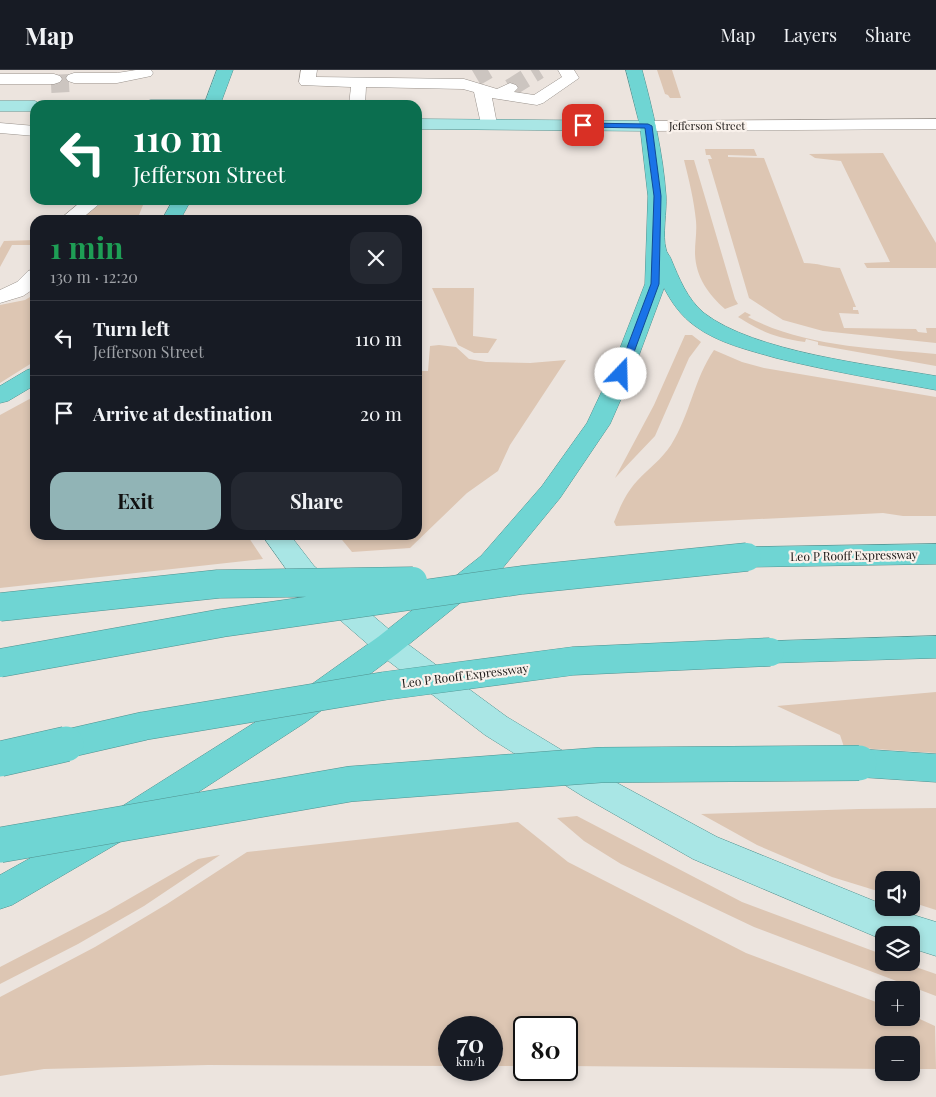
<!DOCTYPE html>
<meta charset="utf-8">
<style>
:root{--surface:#171b24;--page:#242831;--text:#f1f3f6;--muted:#9ea1a6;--line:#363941;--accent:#91b4b6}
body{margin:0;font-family:"Playfair Display",serif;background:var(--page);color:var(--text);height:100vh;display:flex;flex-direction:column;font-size:19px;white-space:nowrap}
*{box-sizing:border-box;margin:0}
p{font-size:16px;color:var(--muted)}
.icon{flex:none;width:28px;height:28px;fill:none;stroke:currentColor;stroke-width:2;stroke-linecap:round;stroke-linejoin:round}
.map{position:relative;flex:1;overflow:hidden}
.details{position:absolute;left:30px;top:145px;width:392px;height:325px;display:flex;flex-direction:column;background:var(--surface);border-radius:15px;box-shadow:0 2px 8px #0003}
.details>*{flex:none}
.top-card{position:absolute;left:30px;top:30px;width:392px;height:105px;border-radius:15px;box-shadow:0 2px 8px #0003;background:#0b6e4f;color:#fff;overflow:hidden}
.buttons{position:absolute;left:875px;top:801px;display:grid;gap:10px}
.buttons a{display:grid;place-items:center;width:45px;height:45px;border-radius:10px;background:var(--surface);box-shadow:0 2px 8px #0003;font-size:25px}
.speed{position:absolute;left:438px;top:946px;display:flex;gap:10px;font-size:25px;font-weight:700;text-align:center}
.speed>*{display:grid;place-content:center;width:65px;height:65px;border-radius:50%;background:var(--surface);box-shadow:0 2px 8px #0003;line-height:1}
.speed small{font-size:12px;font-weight:400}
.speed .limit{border:2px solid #111;border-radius:8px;background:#fff;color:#111}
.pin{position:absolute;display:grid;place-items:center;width:42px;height:42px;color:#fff;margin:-21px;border-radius:10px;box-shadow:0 2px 8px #0006}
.me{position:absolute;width:55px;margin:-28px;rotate:21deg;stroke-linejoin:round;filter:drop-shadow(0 0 4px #0008)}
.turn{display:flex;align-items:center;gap:18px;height:105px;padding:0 20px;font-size:22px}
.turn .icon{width:65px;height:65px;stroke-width:2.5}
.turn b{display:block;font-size:35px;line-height:42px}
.round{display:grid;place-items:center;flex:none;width:52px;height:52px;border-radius:15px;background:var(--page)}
.summary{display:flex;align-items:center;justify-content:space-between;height:85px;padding:0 20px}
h1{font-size:30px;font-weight:700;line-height:38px;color:#1e9e55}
.button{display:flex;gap:10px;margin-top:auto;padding:10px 20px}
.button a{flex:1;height:58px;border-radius:15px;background:var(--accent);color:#111;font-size:20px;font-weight:700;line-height:58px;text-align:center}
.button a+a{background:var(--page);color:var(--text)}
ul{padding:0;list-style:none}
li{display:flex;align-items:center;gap:15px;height:75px;padding:0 20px;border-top:1px solid var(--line)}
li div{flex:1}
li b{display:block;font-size:19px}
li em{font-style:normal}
header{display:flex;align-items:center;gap:30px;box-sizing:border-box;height:70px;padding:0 25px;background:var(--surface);border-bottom:1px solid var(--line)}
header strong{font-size:24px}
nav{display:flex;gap:28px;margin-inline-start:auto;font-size:18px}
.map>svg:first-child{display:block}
.green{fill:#ddc6b3}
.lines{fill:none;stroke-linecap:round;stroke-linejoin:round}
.minor-tunnel{stroke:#ccc5c0;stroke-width:18;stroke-dasharray:18 9;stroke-linecap:butt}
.minor-casing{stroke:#99928c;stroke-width:1}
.major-casing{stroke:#519290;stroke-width:1}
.highway-casing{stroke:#519290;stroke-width:1}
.minor{fill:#fff;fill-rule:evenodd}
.major{fill:#a9e6e5;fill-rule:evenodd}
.highway{fill:#6fd5d3;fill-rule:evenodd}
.highway-bridge-far1-casing{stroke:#519290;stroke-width:29;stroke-linecap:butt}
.highway-bridge-casing{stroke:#519290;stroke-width:36;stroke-linecap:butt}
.highway-bridge-far1{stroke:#6fd5d3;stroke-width:28}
.highway-bridge{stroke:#6fd5d3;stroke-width:35}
.route{fill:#1a73e8;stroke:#114b97}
.labels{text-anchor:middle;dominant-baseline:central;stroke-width:4.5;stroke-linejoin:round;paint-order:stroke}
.far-street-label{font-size:11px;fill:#191614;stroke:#f9f1eb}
.street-label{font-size:12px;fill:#191614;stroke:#f9f1eb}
</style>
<header>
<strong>Map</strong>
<nav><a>Map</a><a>Layers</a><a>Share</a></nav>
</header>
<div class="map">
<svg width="936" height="1027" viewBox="0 0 936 1027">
<rect width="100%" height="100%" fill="#ece4de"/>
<!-- green -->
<path class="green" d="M657,0H672L681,28H670L668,25L665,24Z
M705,79H754L757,86L728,85V87L764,88L804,193C818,193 826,197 840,198L856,237H853V240H858L859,244L839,243L844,258L916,259L918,262L927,263L926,258H936V273L823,261L783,250L749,228L708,89H712L710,85H706Z
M883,83L936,173V198H867L864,193L890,192L841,91L815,88L809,84Z
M684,90H694L735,229L738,234L725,239C708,224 695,206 695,182C695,172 697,162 696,151C694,130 689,110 684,90Z
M104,130H145L137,150H78L80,147L102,133Z
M35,170V175H12L0,197V178L4,171Z
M432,218H474L473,266L497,269L488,283H474L458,275Z
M35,224V291L0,313V235L25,230Z
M745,242L751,245L748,247C805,277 873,278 936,284V296L818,275V272L806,269L805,272C774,267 764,263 738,247Z
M685,265H692L701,272L689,288L655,366L615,408L654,335Z
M439,275L456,277L469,289L486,292L530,293L566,290L510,375L498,401L467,423L410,478L352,482L338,465H418V301H428L430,276Z
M714,280L742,292L764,298L936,327V446H903L883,443L616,456L614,452C620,437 626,423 637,411C648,399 662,389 671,375C690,345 694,309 714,280Z
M35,326V465H247L263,489L0,518V345Z
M936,622V683L844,677L840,665L777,636Z
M936,738V840L911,832V810H884V823L832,807L757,775L701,744L859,739Z
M577,746L742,832L884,885V892L904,893L936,904V926L754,857L621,794L584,771L557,748Z
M518,752L568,792L746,883L884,935V948H911V945L935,956L936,999H911V975H884V999L566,996V958H524V996H491V958H449V996L208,995L44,999L0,1006V927L95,877L167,834L247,782Z
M220,785L144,836L78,874L0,914V897L106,842L198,789Z"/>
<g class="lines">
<!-- minor-tunnel -->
<path class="minor-tunnel" d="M476,7L488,0
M51,14L71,13
M510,18L539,0"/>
<defs>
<path id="minor" d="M136,0H151L153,3L151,6L117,13H74L68,11L66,8L68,5L74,3H117Z
M301,0H317L316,7L464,9L497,19L510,13L516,15L518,18L514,22L534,25L562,7L558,0H574L579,8L543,33L537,35L492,28L497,54L495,58H483L481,54L474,22L463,19L366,17L365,35H349L351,17L301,15L299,12Z
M0,4H54L60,6L62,9L60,12L54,14H0Z
M936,49V59L648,61L642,60L640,56L642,52L648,51Z
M0,53L35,56V66L0,63Z
M83,130H104L80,150H59Z
M35,199V218L23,226L0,233V220L17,212L28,201Z"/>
<path id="major" d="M151,30H214L220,32L222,35H143L145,32Z
M0,31H35L42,35H35V41H0Z
M418,49L648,51L654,52L656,56L654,60L648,61L418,59Z
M262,465H290L314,496L398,567L507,647L606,707L717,767L884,835V838H891L936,852V886L911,878V865H884V869L874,866L693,789L584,727L485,665L378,583L294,510Z"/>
<path id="highway" d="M217,0H233L220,35H204Z
M626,0H642C653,41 663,83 666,126C667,140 662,166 666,179C666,182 670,186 671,189C679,208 687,229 704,243C754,282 873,295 936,306V320C882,310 828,301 776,288C748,280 718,273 695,256C681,246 672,233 664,218L632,304L610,354L560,428L501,500L398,583L306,652L137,762L12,835L0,839V805L113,742L284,634L378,567L481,486L542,416L587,353L610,304L645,214L648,126L640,56Z
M173,130H191L180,150H162Z
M35,298V315L8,331L0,333V316L27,300Z
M936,474V494L747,497L737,494L734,487L737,480L747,477Z
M936,566V588L770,593L760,590L755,582L760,574L770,571Z
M859,679L936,684V712L859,707L848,703L843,693L848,683Z"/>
</defs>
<!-- minor casing -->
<use href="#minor" class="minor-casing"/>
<!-- major casing -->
<use href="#major" class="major-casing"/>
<!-- highway casing -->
<use href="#highway" class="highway-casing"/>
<!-- minor -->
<use href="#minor" class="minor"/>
<!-- major -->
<use href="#major" class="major"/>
<!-- highway -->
<use href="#highway" class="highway"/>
<defs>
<path id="highway-bridge-far1" d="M0,537L218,514L413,511
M0,593L222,553L522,510L747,487
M61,675L144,656L384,616L573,591L770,582"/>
<path id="highway-bridge" d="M0,689L66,674
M0,775L350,714L600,695L859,693"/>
</defs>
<!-- highway-bridge-far1 casing -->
<use href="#highway-bridge-far1" class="highway-bridge-far1-casing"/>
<!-- highway-bridge casing -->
<use href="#highway-bridge" class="highway-bridge-casing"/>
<!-- highway-bridge-far1 -->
<use href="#highway-bridge-far1" class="highway-bridge-far1"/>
<!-- highway-bridge -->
<use href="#highway-bridge" class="highway-bridge"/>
</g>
<!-- route -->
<path class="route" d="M583,53L648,54L652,56L661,126L659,214L626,304L621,307L617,304L651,214L654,126L645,58L581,57L580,55Z"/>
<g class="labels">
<!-- far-street labels -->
<g class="far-street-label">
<text x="707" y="55">Jefferson Street</text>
</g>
<!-- street labels -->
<g class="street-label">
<text transform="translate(854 485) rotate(-1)">Leo P Rooff Expressway</text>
<text transform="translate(465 605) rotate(-7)">Leo P Rooff Expressway</text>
</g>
</g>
</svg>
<div class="buttons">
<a><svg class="icon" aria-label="sound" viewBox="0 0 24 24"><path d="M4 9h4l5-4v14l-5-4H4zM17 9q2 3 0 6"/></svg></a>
<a><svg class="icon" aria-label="layers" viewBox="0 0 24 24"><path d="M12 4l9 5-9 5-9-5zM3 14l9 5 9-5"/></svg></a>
<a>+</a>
<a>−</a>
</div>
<div class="speed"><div>70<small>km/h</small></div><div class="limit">80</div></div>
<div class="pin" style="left:583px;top:55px;background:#d93025"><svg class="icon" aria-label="arrive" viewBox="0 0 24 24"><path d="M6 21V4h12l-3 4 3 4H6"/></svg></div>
<svg class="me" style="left:621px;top:304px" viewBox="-20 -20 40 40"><circle r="19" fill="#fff"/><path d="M0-13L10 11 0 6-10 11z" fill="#1a73e8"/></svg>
<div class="top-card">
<div class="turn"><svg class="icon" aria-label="left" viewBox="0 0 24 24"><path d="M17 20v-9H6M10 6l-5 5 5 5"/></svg><div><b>110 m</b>Jefferson Street</div></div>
</div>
<section class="details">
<div class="summary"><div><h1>1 min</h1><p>130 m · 12:20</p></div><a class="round"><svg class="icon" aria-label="close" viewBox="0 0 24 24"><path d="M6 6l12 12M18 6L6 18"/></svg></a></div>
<ul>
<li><svg class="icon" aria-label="left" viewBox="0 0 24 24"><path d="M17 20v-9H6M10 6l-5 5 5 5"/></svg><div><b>Turn left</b><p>Jefferson Street</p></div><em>110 m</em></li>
<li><svg class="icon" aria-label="arrive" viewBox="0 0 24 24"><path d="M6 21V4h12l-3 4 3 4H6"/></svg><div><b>Arrive at destination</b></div><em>20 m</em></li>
</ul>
<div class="button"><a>Exit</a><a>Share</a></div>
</section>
</div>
